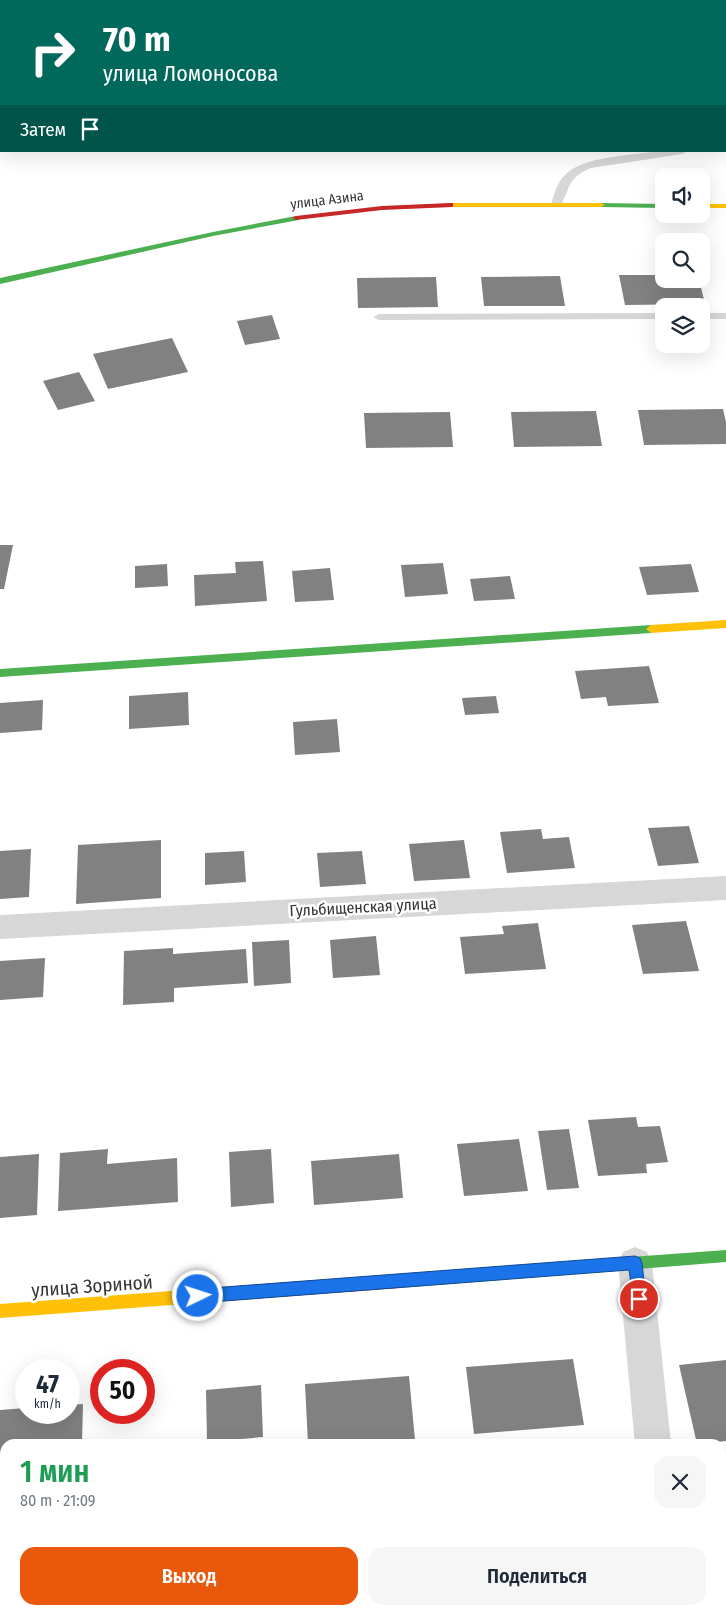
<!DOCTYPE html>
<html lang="ru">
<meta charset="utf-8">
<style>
:root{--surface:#fff;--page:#f6f6f7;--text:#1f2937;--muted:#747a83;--accent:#ea580c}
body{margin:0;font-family:"Fira Sans Condensed",sans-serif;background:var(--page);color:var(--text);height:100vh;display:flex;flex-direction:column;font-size:19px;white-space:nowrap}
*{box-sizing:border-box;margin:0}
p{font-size:16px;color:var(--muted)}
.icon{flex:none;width:28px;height:28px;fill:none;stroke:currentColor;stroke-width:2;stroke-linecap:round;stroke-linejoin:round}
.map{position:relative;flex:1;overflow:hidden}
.drawer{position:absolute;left:0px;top:1439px;width:726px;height:176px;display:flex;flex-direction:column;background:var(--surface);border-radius:15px 15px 0 0;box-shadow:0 5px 20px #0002}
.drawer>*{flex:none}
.top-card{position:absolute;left:0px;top:0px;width:726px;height:152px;box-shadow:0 5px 20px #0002;background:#00695c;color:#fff;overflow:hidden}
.fabs{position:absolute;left:655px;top:168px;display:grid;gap:10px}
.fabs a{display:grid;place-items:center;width:55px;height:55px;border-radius:10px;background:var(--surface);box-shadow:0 5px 20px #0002;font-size:25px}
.speed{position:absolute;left:15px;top:1359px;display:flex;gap:10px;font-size:25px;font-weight:700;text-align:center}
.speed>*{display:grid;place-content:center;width:65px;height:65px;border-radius:50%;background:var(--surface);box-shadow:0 5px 20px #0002;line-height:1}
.speed small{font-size:12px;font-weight:400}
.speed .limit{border:8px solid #d22;background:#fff;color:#111}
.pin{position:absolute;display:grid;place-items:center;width:42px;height:42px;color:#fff;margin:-21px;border:2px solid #fff;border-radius:50%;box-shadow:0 1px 5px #0007}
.me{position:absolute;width:55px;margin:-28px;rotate:86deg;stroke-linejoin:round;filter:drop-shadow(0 0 4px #0008)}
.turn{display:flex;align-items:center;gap:18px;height:105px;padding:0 20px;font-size:22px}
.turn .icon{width:65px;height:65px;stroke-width:2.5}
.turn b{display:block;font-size:35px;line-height:42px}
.then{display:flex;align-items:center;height:48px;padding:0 20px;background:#0003;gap:10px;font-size:19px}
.round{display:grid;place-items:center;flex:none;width:52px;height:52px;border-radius:15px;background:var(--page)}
.head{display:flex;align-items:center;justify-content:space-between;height:85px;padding:0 20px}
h1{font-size:30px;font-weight:600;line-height:38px;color:#1e9e55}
.cta{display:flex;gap:10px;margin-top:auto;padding:10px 20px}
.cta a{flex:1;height:58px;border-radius:15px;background:var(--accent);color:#fff;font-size:20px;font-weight:600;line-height:58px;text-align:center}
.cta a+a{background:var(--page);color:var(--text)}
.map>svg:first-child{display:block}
.building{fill:#818181}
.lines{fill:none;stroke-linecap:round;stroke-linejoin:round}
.lane{fill:#d7d7d7;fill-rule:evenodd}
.street{fill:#d7d7d7;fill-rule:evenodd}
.fast{fill:#4caf50;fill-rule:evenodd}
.slow{fill:#ffc107;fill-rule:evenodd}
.jam{fill:#c62828;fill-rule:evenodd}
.route{fill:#1a73e8;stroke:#114b97}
.labels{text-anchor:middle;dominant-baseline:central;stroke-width:5;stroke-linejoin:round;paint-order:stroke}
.far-street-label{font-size:14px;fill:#333;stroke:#fff}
.street-label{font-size:16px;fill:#333;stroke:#fff}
.near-street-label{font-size:19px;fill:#333;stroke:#fff}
</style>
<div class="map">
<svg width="726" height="1614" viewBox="0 0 726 1614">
<rect width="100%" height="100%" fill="#fff"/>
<!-- building -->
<path class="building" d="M619,275H664V279H699L705,304L625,305Z
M560,276L565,306H484L481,277Z
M436,277L438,307L358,308L357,278Z
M272,315L280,339L245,345L237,321Z
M172,338L188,372L108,389L93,354Z
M79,372L95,401L58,410L43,381Z
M723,409L726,422V444L644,445L638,410Z
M596,411L602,446L514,447L511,412Z
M450,412L453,447L366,448L364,413Z
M0,545H13L4,589H0Z
M263,561L267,601L195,606L194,575L236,573L235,562Z
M443,563L448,594L405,597L401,565Z
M167,564L168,586L135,588V566Z
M691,564L699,592L647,595L639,567Z
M330,568L334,600L295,602L292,571Z
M510,576L515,599L474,601L470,579Z
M649,666L659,703L608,706L606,697L581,699L575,671Z
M188,692L189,725L129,729V696Z
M496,696L499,713L465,715L462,698Z
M43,700L42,730L0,733V703Z
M337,719L340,752L295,755L293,722Z
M689,826L699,863L658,866L648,828Z
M541,829L543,839L569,837L575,868L507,873L500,832Z
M161,840V898L76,904L78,845Z
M464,840L470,878L414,881L409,844Z
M31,849L29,897L0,899V851Z
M244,851L246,882L205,885V853Z
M362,851L366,884L320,887L317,853Z
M686,921L699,971L643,974L632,925Z
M538,923L546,969L465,974L460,937L504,934L502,926Z
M376,936L380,975L333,978L330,940Z
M289,940L291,983L254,986L252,942Z
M173,948V954L246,949L248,983L174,988V1002L123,1005L124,951Z
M45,958L43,997L0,1000V961Z
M636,1117L638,1127L660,1126L668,1162L646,1164L647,1173L598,1176L588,1120Z
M569,1129L579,1188L547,1190L538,1131Z
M519,1139L528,1191L464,1196L457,1144Z
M108,1149L107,1164L177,1158L178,1202L58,1211L60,1153Z
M271,1149L274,1203L231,1207L229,1152Z
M39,1154L37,1215L0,1218V1157Z
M399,1154L403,1198L314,1205L311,1161Z
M573,1359L584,1425L474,1434L466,1367Z
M726,1360V1441L697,1444L679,1365Z
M409,1376L415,1440L369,1444H308L305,1384Z
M261,1385L263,1437L207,1442L206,1390Z
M83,1404L82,1444H5V1470L0,1471V1410L26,1408V1412H69V1405Z"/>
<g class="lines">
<!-- lane -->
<path class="lane" d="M660,151H687L682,154L591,168C567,178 571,187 560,207H552L551,205C554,194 557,182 566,174C584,156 635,155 660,151Z
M664,313V319L379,320L373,317L379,314Z
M701,313H726V319H701Z"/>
<!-- street -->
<path class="street" d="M719,0H726V8L725,1H718Z
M0,8H1V18H0Z
M726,876V900L0,939V915Z
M635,1247L647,1252L652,1263L671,1444H635L618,1263L623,1252Z
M650,1610H688L689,1614H651Z"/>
<!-- fast -->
<path class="fast" d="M598,203L664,204V208L601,207H598Z
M296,216L300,218L299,220L213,236L0,284V278L213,232Z
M651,625L656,629L651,633L0,677V669Z
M726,1250V1262L399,1288L394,1286L392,1281L394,1276L399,1274Z"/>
<!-- slow -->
<path class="slow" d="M447,203H601L605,205L601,207H447Z
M701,204H726V208H701Z
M726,620V628L651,633L646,629L651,625Z
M198,1289L203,1291L205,1296L203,1301L198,1303L0,1318V1304Z"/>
<!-- jam -->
<path class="jam" d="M450,203H453V207L382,210L296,220L292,218L296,216L382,206Z
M399,1274L404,1276L406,1281L404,1286L399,1288L198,1303L193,1301L191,1296L193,1291L198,1289Z"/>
</g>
<!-- route -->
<path class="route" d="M635,1256L640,1258L642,1263L646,1299L644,1304L639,1306L634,1304L629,1270L198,1303L194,1301L192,1296L194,1291L198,1289Z"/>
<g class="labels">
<!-- far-street labels -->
<g class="far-street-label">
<text transform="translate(327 200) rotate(-7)">улица Азина</text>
</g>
<!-- street labels -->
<g class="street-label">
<text transform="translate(363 907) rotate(-3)">Гульбищенская улица</text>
</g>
<!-- near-street labels -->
<g class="near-street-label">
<text transform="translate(92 1286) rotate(-4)">улица Зориной</text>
</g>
</g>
</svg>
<div class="fabs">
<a><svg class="icon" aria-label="sound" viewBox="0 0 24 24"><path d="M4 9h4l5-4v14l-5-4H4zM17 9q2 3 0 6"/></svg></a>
<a><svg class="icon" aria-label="search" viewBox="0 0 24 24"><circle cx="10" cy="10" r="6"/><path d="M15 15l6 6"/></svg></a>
<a><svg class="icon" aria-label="layers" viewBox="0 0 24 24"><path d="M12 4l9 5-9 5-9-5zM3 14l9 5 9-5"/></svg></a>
</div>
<div class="speed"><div>47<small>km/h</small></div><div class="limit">50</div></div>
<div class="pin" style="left:639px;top:1299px;background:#d93025"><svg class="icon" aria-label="arrive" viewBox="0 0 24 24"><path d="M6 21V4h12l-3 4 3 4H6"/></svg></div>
<svg class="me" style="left:198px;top:1296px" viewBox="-20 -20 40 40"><circle r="17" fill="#1a73e8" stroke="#fff" stroke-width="3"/><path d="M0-11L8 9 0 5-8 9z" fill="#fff"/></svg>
<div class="top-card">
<div class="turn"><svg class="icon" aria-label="right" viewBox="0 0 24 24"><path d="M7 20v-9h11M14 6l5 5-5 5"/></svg><div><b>70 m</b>улица Ломоносова</div></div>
<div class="then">Затем<svg class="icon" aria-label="arrive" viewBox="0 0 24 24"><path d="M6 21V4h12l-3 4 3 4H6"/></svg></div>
</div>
<section class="drawer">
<div class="head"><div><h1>1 мин</h1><p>80 m · 21:09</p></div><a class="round"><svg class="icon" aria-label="close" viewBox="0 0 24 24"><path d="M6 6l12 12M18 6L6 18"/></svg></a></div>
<div class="cta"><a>Выход</a><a>Поделиться</a></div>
</section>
</div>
